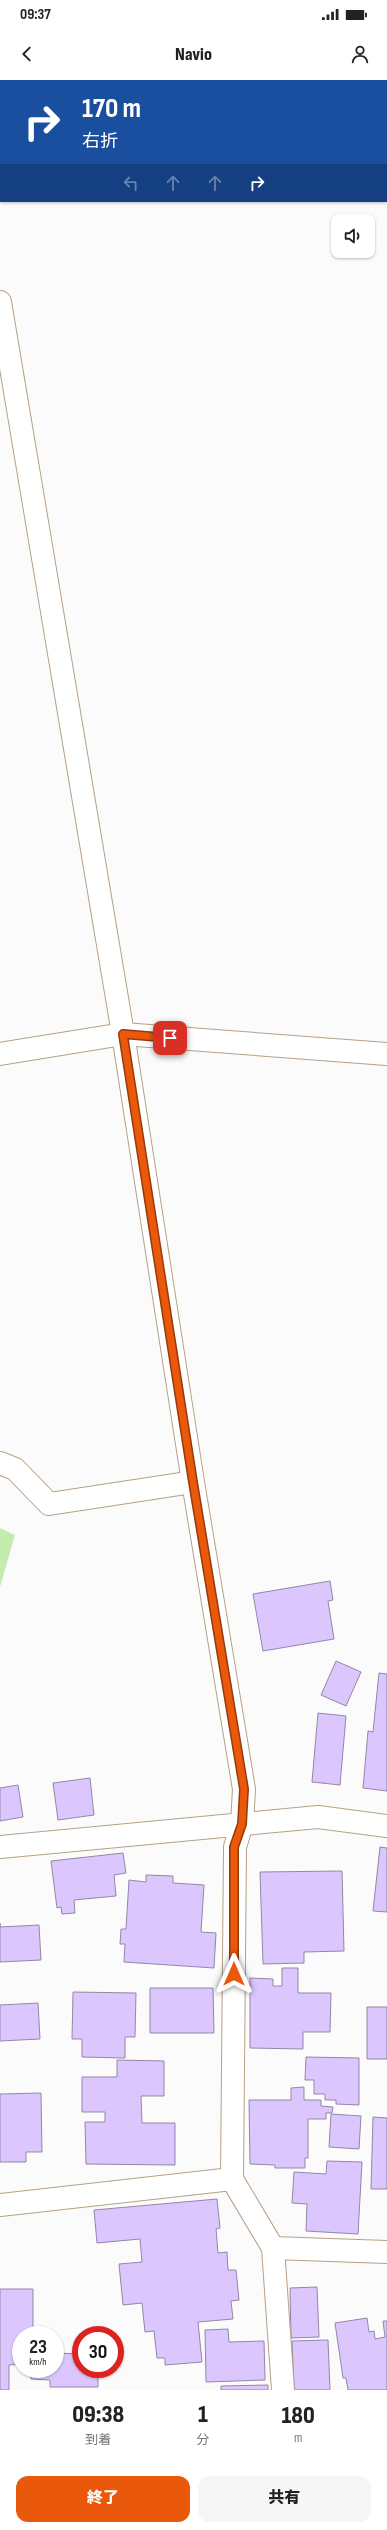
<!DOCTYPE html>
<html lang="ja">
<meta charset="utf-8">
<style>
:root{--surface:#fff;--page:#f6f6f6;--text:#222;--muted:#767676;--accent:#ea580c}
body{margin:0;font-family:"Sofia Sans Condensed","Noto Sans JP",sans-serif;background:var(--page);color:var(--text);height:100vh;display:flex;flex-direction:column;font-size:15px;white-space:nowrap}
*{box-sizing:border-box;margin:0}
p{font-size:13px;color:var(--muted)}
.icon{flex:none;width:22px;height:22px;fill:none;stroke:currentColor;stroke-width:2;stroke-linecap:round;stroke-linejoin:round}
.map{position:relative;height:2310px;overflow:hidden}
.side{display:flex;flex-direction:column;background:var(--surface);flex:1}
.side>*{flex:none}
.guide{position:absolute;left:0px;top:0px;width:387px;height:122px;box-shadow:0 1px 3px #0004;background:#1a4fa0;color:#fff;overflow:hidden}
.tools{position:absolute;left:331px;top:134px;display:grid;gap:8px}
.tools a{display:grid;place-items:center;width:44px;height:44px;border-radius:8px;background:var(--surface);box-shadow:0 1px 3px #0004;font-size:20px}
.speed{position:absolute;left:12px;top:2246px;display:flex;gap:8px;font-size:20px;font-weight:700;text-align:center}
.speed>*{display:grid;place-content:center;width:52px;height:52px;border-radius:50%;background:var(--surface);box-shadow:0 1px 3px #0004;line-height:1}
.speed small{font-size:10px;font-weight:400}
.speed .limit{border:6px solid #d22;background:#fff;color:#111}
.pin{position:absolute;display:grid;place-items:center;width:34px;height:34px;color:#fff;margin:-17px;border-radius:8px;box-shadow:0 2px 6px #0006}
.me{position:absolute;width:44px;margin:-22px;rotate:0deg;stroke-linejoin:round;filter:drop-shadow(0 0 3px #0008)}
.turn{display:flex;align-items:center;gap:14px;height:84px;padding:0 16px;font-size:18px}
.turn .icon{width:52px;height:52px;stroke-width:2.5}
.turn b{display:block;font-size:28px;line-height:34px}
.lanes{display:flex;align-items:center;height:38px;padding:0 16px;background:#0003;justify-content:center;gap:20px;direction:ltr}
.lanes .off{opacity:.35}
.eta{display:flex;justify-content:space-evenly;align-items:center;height:68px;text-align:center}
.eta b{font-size:24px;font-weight:800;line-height:28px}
.primary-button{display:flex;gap:8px;margin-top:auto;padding:8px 16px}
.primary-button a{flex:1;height:46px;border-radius:12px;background:var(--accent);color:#fff;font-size:16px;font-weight:800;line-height:46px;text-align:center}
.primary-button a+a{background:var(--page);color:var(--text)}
.status{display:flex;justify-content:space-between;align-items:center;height:28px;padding:0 20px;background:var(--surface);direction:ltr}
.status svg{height:11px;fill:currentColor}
header{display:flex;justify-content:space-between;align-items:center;height:52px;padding:0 16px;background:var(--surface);font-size:18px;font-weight:800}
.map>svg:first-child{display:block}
.green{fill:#c6ebaf}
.building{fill:#dcc6fe;stroke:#9387a6}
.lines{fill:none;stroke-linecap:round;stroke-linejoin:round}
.minor-casing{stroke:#b7a084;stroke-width:24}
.minor{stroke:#fff;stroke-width:22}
.route-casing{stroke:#983908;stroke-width:10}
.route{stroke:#ea580c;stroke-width:7}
</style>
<div class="status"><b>09:37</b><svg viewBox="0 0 49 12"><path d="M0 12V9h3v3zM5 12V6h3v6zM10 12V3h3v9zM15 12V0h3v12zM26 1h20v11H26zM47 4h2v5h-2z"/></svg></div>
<header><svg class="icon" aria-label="back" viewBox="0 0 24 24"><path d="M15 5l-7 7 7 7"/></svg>Navio<svg class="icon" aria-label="person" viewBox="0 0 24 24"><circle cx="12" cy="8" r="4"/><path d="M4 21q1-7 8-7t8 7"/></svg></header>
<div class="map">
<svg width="387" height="2310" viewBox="0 0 387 2310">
<rect width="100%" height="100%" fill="#fbfbfb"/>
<!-- green -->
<path class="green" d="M0,1448L15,1455L0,1507Z"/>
<!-- building -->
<path class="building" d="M330,1501L333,1520L328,1521L334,1559L263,1571L253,1514Z
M336,1581L361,1592L346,1626L321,1615Z
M379,1593L387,1594V1711L363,1708L368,1651L373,1652Z
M318,1633L346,1636L340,1705L312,1702Z
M90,1698L94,1735L58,1740L53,1703Z
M18,1705L23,1737L0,1741V1708Z
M380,1767L387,1768V1832L373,1831Z
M123,1773L126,1793L114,1795L116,1816L74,1820L75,1833L62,1834L61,1827L57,1828L51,1781Z
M342,1791L344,1871L304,1872V1883L263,1884L260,1792Z
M146,1795L173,1796V1803L204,1805L201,1852L216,1853L214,1888L124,1882L125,1864H120L121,1849H126L129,1800L146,1802Z
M0,1843V1847L39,1845L41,1880L0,1882Z
M282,1888H298V1913H331L330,1952H303V1969L250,1968V1898L273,1899V1906H282Z
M150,1908H213L214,1953H150Z
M73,1912L136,1913L135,1957H125V1978L82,1977V1959H72Z
M38,1923L40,1959L0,1961V1925Z
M367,1927H387V1979H367Z
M306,1977L359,1978V2025L336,2024V2020H325V2014H314V2000H305Z
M117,1980L164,1981V2016H141L142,2043H175V2085L86,2084L85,2042H105V2032H82V1997H117Z
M304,2007V2020H321V2026L333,2027L332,2033H326V2039H308V2078H305V2088H275V2085L250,2084L249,2020H291V2008Z
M41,2013L42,2072H26V2082H0V2014Z
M331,2034L361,2036L359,2069L329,2067Z
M373,2037L387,2038V2109H371Z
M327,2081L362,2082L358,2154L306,2151L307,2124L292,2123L294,2092L326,2094Z
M217,2119L220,2148L216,2149L218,2173L227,2172L228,2190H236L239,2220L231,2221L233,2239L198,2242L202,2282L165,2285V2278H157L154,2251L145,2252L142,2223L123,2225L119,2184L142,2182L140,2159L97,2163L94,2130Z
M317,2207L319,2257L291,2258L290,2208Z
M0,2209H33V2255H21V2284L9,2285V2310H0Z
M367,2238L369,2252L374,2251L375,2259L385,2257L383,2241H387V2310H348L346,2298H343L335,2243Z
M228,2249L229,2262L264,2261L265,2300L206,2302L205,2250Z
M328,2260L330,2310H294L292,2261Z
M55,2273L81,2274V2289H98V2307H50V2300L31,2299V2289H55Z
M268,2305V2310H221V2306Z"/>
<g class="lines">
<defs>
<path id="minor" d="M0,4L1,5
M386,34H387
M0,222L123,954L193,1402L244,1709L242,1744L235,1767L232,2099L273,2168L283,2310
M0,974L123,954L387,974
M0,1383L15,1389L49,1424L193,1402
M0,1767L318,1737L387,1746
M0,2125L232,2099
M273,2168L387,2172"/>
</defs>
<!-- minor casing -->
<use href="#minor" class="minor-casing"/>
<!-- minor -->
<use href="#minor" class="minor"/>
</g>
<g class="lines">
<defs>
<path id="route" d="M170,958L123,954L193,1402L244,1709L242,1744L234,1767V1894"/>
</defs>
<!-- route casing -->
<use href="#route" class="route-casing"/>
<!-- route -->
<use href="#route" class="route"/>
</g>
</svg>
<div class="tools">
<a><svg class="icon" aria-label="sound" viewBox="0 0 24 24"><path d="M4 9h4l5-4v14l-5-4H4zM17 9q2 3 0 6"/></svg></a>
</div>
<div class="speed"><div>23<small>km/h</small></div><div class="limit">30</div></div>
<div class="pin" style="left:170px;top:958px;background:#d93025"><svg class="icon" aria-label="arrive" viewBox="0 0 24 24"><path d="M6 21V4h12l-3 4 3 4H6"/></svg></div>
<svg class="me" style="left:234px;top:1894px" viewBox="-20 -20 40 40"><path d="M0-17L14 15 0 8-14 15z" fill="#ea580c" stroke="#fff" stroke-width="4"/></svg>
<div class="guide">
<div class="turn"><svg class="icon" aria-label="right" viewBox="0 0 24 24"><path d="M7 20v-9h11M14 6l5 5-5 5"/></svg><div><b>170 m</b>右折</div></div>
<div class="lanes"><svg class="icon off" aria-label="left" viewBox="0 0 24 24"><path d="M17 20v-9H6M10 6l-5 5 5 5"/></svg><svg class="icon off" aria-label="ahead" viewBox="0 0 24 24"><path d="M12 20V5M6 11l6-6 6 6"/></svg><svg class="icon off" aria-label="ahead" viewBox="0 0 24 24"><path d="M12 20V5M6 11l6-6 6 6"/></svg><svg class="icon" aria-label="right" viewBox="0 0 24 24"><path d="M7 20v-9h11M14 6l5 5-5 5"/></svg></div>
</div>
</div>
<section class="side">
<div class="eta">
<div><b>09:38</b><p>到着</p></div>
<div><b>1</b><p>分</p></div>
<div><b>180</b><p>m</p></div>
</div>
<div class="primary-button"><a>終了</a><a>共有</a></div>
</section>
